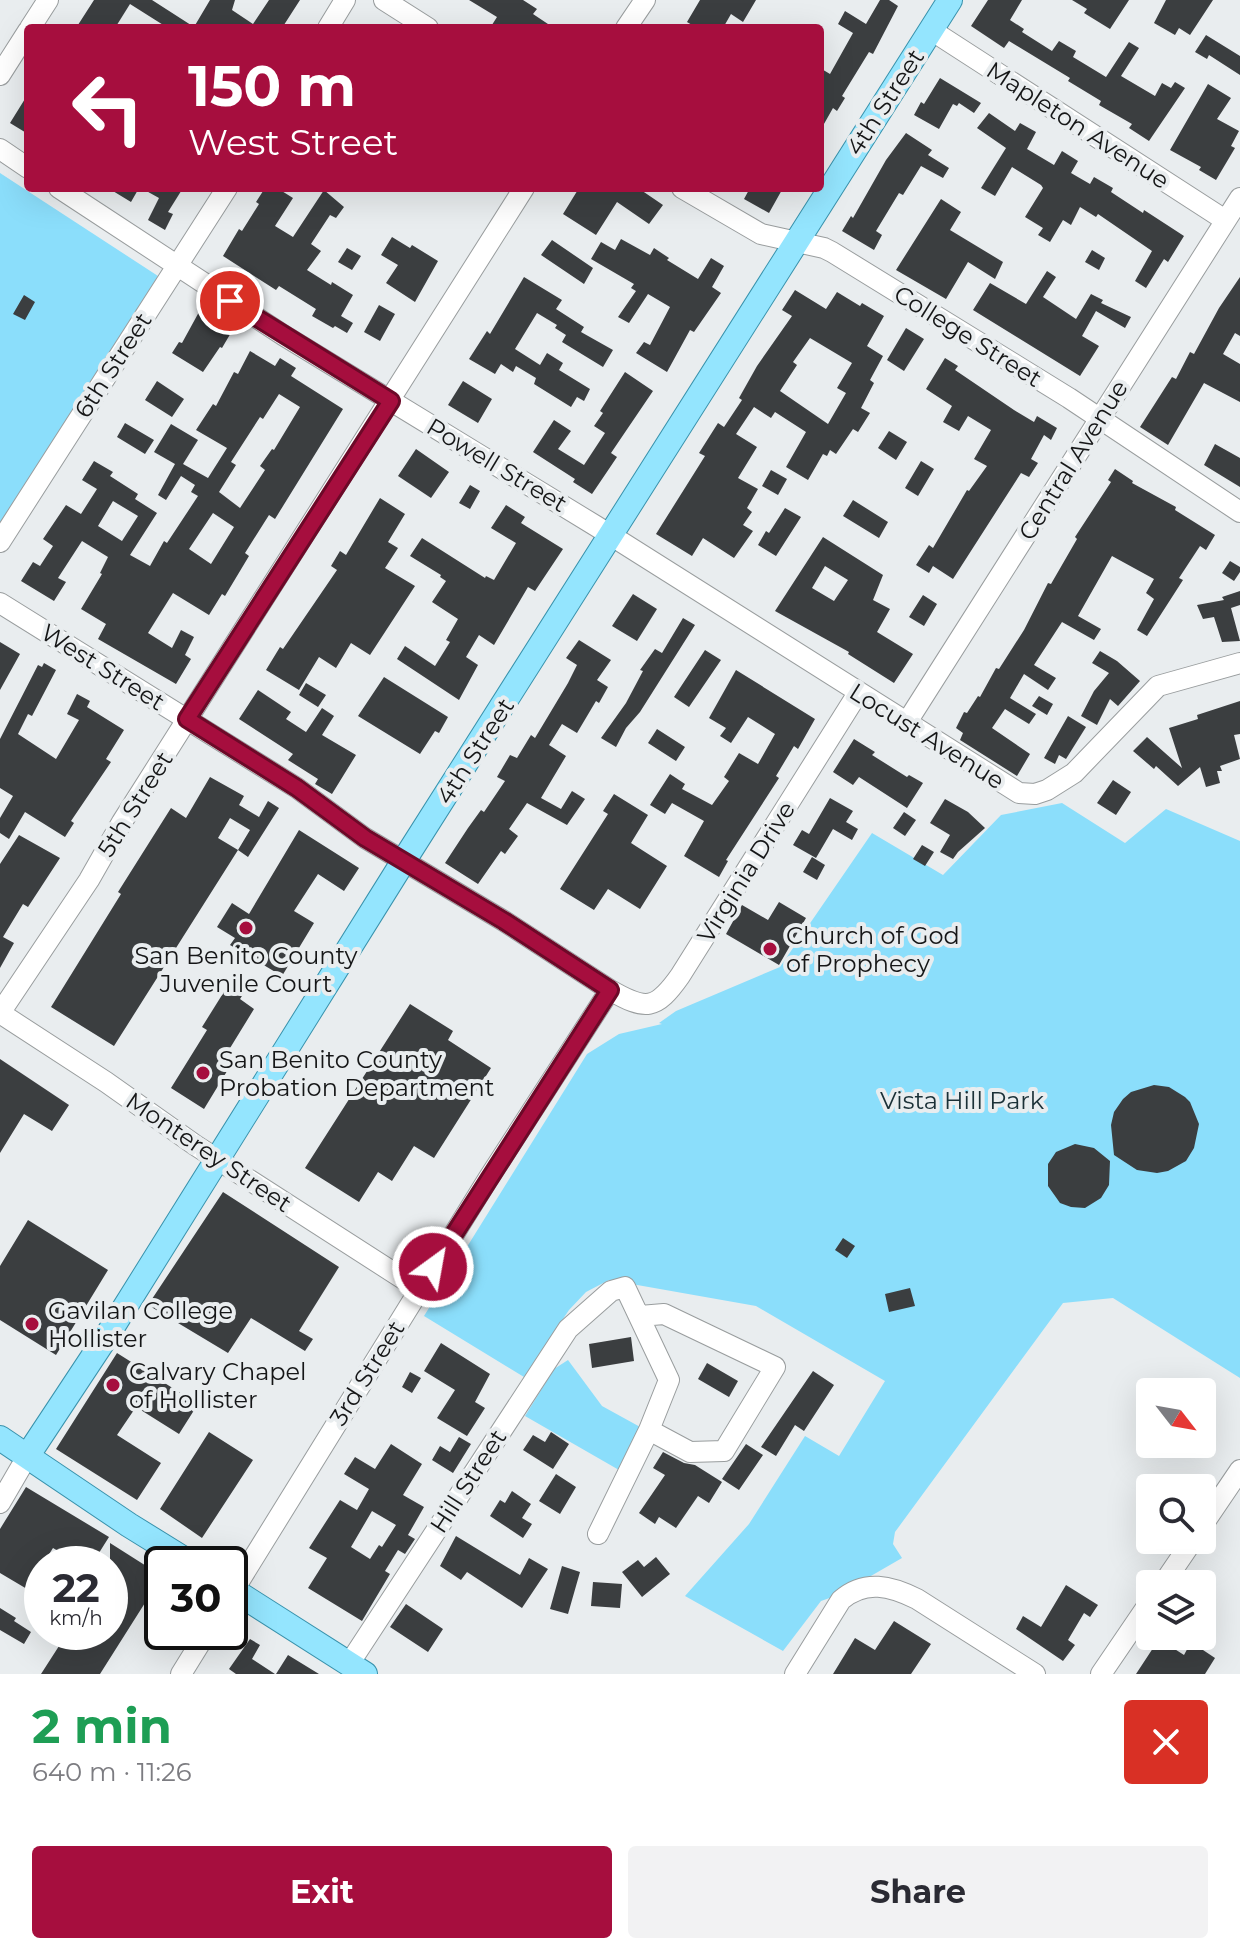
<!DOCTYPE html>
<meta charset="utf-8">
<style>
:root{--surface:#fff;--page:#f2f2f3;--text:#2b2b33;--muted:#7c7c81;--accent:#a60e3e}
body{margin:0;font-family:Montserrat,sans-serif;background:var(--page);color:var(--text);height:100vh;display:flex;flex-direction:column;font-size:30px;white-space:nowrap}
*{box-sizing:border-box;margin:0}
p{font-size:26px;color:var(--muted)}
.icon{flex:none;width:44px;height:44px;fill:none;stroke:currentColor;stroke-width:2;stroke-linecap:round;stroke-linejoin:round}
.map{position:relative;height:1674px;overflow:hidden}
.side{display:flex;flex-direction:column;background:var(--surface);flex:1}
.side>*{flex:none}
.guide{position:absolute;left:24px;top:24px;width:800px;height:168px;border-radius:8px;box-shadow:0 8px 32px #0002;background:#a60e3e;color:#fff;overflow:hidden}
.needle{width:52px;rotate:121deg}
.tools{position:absolute;left:1136px;top:1378px;display:grid;gap:16px}
.tools a{display:grid;place-items:center;width:80px;height:80px;border-radius:8px;background:var(--surface);box-shadow:0 8px 32px #0002;font-size:40px}
.speed{position:absolute;left:24px;top:1546px;display:flex;gap:16px;font-size:40px;font-weight:700;text-align:center}
.speed>*{display:grid;place-content:center;width:104px;height:104px;border-radius:50%;background:var(--surface);box-shadow:0 8px 32px #0002;line-height:1}
.speed small{font-size:20px;font-weight:400}
.speed .limit{border:4px solid #111;border-radius:12px;background:#fff;color:#111}
.pin{position:absolute;display:grid;place-items:center;width:68px;height:68px;color:#fff;margin:-34px;border:4px solid #fff;border-radius:50%;box-shadow:0 2px 8px #0007}
.me{position:absolute;width:88px;margin:-44px;rotate:32deg;stroke-linejoin:round;filter:drop-shadow(0 0 6px #0008)}
.turn{display:flex;align-items:center;gap:28px;height:168px;padding:0 32px;font-size:36px}
.turn .icon{width:104px;height:104px;stroke-width:2.5}
.turn b{display:block;font-size:56px;line-height:68px}
.round{display:grid;place-items:center;flex:none;width:84px;height:84px;border-radius:8px;background:var(--page)}
.headline{display:flex;align-items:center;justify-content:space-between;height:136px;padding:0 32px}
h1{font-size:48px;font-weight:700;line-height:60px;color:#1e9e55}
.action{display:flex;gap:16px;margin-top:auto;padding:16px 32px}
.action a{flex:1;height:92px;border-radius:8px;background:var(--accent);color:#fff;font-size:32px;font-weight:700;line-height:92px;text-align:center}
.action a+a{background:var(--page);color:var(--text)}
.map>svg:first-child{display:block}
.green{fill:#8bdefb}
.building{fill:#3b3e40;fill-rule:evenodd}
.lines{fill:none;stroke-linecap:round;stroke-linejoin:round}
.minor-casing{stroke:#999d9e;stroke-width:22}
.major-casing{stroke:#3992ac;stroke-width:26}
.minor{stroke:#fff;stroke-width:20}
.major{stroke:#94e5fe;stroke-width:24}
.route-casing{stroke:#6c0928;stroke-width:20}
.route{stroke:#a60e3e;stroke-width:14}
.poi-dot{fill:#a60e3e;stroke:#e9edef;stroke-width:3}
.labels{text-anchor:middle;dominant-baseline:central;stroke-width:8;stroke-linejoin:round;paint-order:stroke}
.street-label{font-size:24px;fill:#151617;stroke:#e9edef}
.poi-label{font-size:24px;fill:#151617;stroke:#e9edef;text-anchor:start}
.park-label{font-size:24px;fill:#1a3037;stroke:#e9edef}
</style>
<div class="map">
<svg width="1240" height="1674" viewBox="0 0 1240 1674">
<rect width="100%" height="100%" fill="#e9edef"/>
<!-- green -->
<path class="green" d="M0,173L158,276L0,524Z
M1062,803L1125,843L1166,809L1240,841V1378L1113,1298L1063,1303L895,1532L893,1544L902,1558L838,1595L821,1601L783,1651L685,1596L749,1524L805,1436L839,1456L885,1381L756,1306L609,1280L586,1292L569,1310L524,1377L424,1316L587,1054L619,1034L662,1024L659,1023L676,1011L780,967L872,833L943,875L1001,815Z
M568,1360L602,1406L642,1428L619,1470L525,1416L554,1369Z"/>
<!-- building -->
<path class="building" d="M94,0H152L194,27L210,0H235L232,10L253,24L269,0H300L282,28H168L130,4L115,28H76Z
M469,0H523L537,9L533,14L554,28H490L497,17Z
M700,0H756L743,22L731,14L723,28H697L687,22Z
M880,0H889L898,6L873,54L869,52L842,96L845,98L837,111L833,108L820,131V68L830,74L853,33L838,24L845,11L866,24Z
M988,0H1022L1010,20L1024,29L1022,32L1052,51L1059,41L1076,51L1073,57L1106,77L1129,42L1139,48L1121,76L1155,96L1162,83L1171,88L1175,82L1185,88L1149,141L1129,128L1132,124L1099,105L1101,101L1068,81L1070,78L1009,41L1004,48L971,26Z
M1072,0H1129L1110,29L1084,13L1087,9Z
M1166,0H1213L1190,35L1179,28L1175,35L1154,23Z
M1206,35L1240,56V75L1209,55L1207,59L1195,52Z
M940,78L981,103L974,113L959,103L957,106L953,104L939,129L914,115L921,102L924,104Z
M1208,84L1231,98L1217,119L1239,131L1231,146L1235,148L1216,180L1199,170L1201,167L1170,150Z
M28,94V134L10,123Z
M989,113L1015,131L1020,123L1036,132L1027,149L1054,165L1062,151L1078,161L1071,173L1090,184L1094,177L1113,188L1111,192L1143,213L1144,210L1184,236L1168,262L1164,259L1146,288L1135,281L1152,251L1098,214L1096,217L1080,207L1071,225L1063,220L1050,242L1038,235L1043,228L1025,217L1043,188L1041,185L1012,167L995,196L981,188L1006,148L977,128Z
M906,133L932,150L928,155L949,168L943,178L921,166L903,195L899,193L876,231L882,235L874,250L842,231L851,216L853,218L886,160Z
M108,188H139L131,202Z
M141,188H183L168,212L173,214L165,230L148,220L159,198Z
M265,188H277L293,198L275,226L293,237L324,190L344,207L336,218L330,215L311,244L321,251L307,270L331,285L332,282L353,295L341,316L353,323L347,333L335,326L333,328L312,316L316,309L279,286L276,290L223,256L239,229L242,231L259,204L256,202Z
M579,188H638L663,205L649,224L617,202L596,235L563,214Z
M750,188H783L769,213L744,199Z
M941,199L961,212L950,230L1003,262L995,279L968,262L946,299L896,270Z
M392,237L410,248L412,245L438,261L415,302L386,283L398,265L381,255Z
M621,239L650,255L654,248L669,258L667,260L698,279L711,258L724,266L712,287L721,293L694,332L690,330L667,372L636,353L644,342L650,345L670,307L648,294L629,323L618,317L636,291L631,288L634,284L591,259L601,242L615,250Z
M552,240L593,268L584,284L541,255Z
M347,248L361,256L352,270L338,262Z
M1092,250L1105,258L1099,270L1085,262Z
M1047,271L1056,277L1043,297L1076,319L1091,294L1103,300L1101,303L1131,317L1125,328L1096,311L1082,336L1099,346L1080,376L973,310L990,283L1026,304Z
M524,277L562,300L556,309L584,327L581,332L613,350L603,367L562,342L566,335L555,328L557,325L537,313L515,349L540,365L547,353L563,363L559,370L590,389L584,401L577,397L571,407L534,384L536,378L516,366L513,372L501,364L495,374L469,359L487,331L490,334Z
M1240,277V336L1235,333L1223,354L1240,364V402L1204,383L1168,445L1140,427L1172,377L1176,379L1190,352L1194,354L1219,308Z
M795,290L826,309L837,292L860,306L862,303L884,316L867,346L883,356L870,380L874,383L861,408L870,413L858,432L853,429L836,454L830,450L827,456L823,454L808,480L786,467L806,432L775,412L771,418L754,407L736,434L757,447L738,478L758,489L747,508L752,512L743,525L753,531L734,558L703,538L692,556L656,534L705,456L699,453L718,423L724,427L742,400L739,398L757,366L792,316L782,310ZM810,338L852,363L837,388L846,393L828,424L780,391L797,365L793,362Z
M24,295L35,302L25,320L13,314Z
M379,305L395,314L380,341L364,332Z
M199,312L232,331L222,348L220,347L203,372L172,353L179,342L182,343Z
M906,328L924,339L904,371L887,360Z
M250,351L275,366L280,358L296,368L291,376L343,409L275,519L269,515L245,553L249,556L225,596L222,594L209,615L173,593L148,633L172,648L181,630L194,637L185,655L191,659L176,684L98,639L106,624L81,609L102,574L100,573L108,557L82,541L58,578L66,582L54,601L21,581L33,562L40,566L53,546L43,539L66,505L81,514L97,489L82,480L94,461L113,472L110,476L138,494L135,499L157,513L130,555L150,566L164,541L167,543L198,496L191,492L195,485L181,476L166,500L158,495L175,464L154,452L171,424L198,440L183,464L208,478L227,448L196,430L213,404L216,406L234,372L238,374ZM279,394L300,407L274,450L272,449L260,466L265,470L240,508L219,492L236,465L231,462L260,417L263,419ZM113,501L138,516L122,541L98,526ZM213,513L234,527L211,564L189,549Z
M945,358L958,366L955,370L1014,410L1034,422L1037,416L1057,428L1051,440L1044,435L1031,459L1038,463L1029,477L1021,473L953,579L933,566L929,573L916,565L929,545L933,548L967,490L969,491L987,466L974,459L991,430L968,416L959,431L943,422L952,406L926,389Z
M625,372L653,391L611,453L617,457L592,494L573,482L575,479L533,452L554,420L571,431L558,449L584,465L605,433L594,426L603,413L600,411Z
M157,381L184,399L172,417L145,400Z
M463,381L492,399L478,423L448,405Z
M125,423L154,440L145,454L117,437Z
M889,431L907,442L896,460L878,448Z
M1215,444L1240,458V487L1204,465Z
M416,449L449,472L431,498L398,476Z
M921,461L934,469L918,496L905,488Z
M1115,469L1133,481L1132,483L1176,507L1175,510L1215,535L1206,550L1200,546L1179,578L1183,580L1147,636L1137,630L1154,599L1146,593L1154,579L1112,556L1078,616L1101,629L1094,640L1062,622L1034,665L1056,678L1048,690L1024,674L1010,698L1036,714L1029,724L1005,709L992,728L1030,754L1017,776L960,740L963,733L956,728L964,712L967,713L978,696L980,697L996,668L999,669L1024,630L1048,583L1051,584L1077,539L1075,537L1111,482L1108,480Z
M771,470L787,479L778,495L762,486Z
M470,485L480,491L470,509L459,503Z
M380,498L405,514L388,542L398,548L385,568L415,586L370,655L351,643L336,668L319,657L299,690L266,670L280,647L283,649L337,570L331,566L340,551L346,555Z
M853,500L888,522L879,538L843,516Z
M506,505L525,517L521,523L563,549L535,591L528,587L494,645L479,635L466,657L478,665L459,700L397,659L405,646L435,666L450,642L446,640L458,619L432,602L446,581L440,577L441,575L410,556L422,538L485,578L486,576L494,580L516,543L491,528Z
M785,508L801,517L776,556L758,545L766,531L769,533Z
M823,537L883,575L873,600L890,609L877,632L913,654L894,683L848,654L849,652L775,611ZM825,566L848,580L834,601L812,588Z
M1230,561L1240,567V572L1234,581L1222,573Z
M1240,591V605L1231,608L1240,641L1222,642L1214,617L1203,619L1197,605L1224,600L1222,597Z
M633,594L657,609L637,641L612,626Z
M923,595L937,604L924,626L909,617Z
M683,618L695,625L640,712L626,728L616,747L601,738L626,703L643,671L640,670L655,649L662,653Z
M579,640L611,660L597,680L608,687L599,703L596,701L577,733L562,724L549,745L566,756L541,798L561,809L572,791L585,799L567,825L527,803L509,829L518,836L505,854L501,851L478,884L445,863L468,828L481,810L484,812L505,781L497,777L510,755L517,758L531,735L535,738L568,683L577,665L566,658Z
M0,642L20,654L0,690Z
M705,650L721,660L689,707L674,697Z
M1100,651L1117,661L1140,681L1118,706L1110,699L1097,725L1081,716L1094,691L1109,673L1092,663Z
M44,663L56,670L32,716L28,714L18,734L56,759L79,720L67,714L77,694L90,701L87,707L124,730L106,759L111,762L71,821L74,823L65,837L25,812L9,839L0,833V818L13,796L0,788V739L38,665L42,667Z
M736,670L815,719L798,749L794,746L776,776L779,778L726,860L728,861L719,877L684,856L704,821L672,803L665,814L650,805L670,774L685,784L682,789L712,805L729,781L724,777L739,753L758,764L775,734L748,717L731,743L720,736L726,728L709,718Z
M384,677L448,717L439,733L435,731L420,754L358,716Z
M306,683L326,695L318,707L299,695Z
M258,690L291,712L286,719L306,732L322,708L334,716L322,735L356,755L332,794L315,784L318,779L288,760L293,754L239,719Z
M1039,696L1053,704L1047,715L1032,706Z
M1240,701V734L1234,735L1240,759L1220,766L1222,771H1217L1220,783L1206,787L1200,767L1178,786L1156,766L1154,769L1133,751L1147,737L1182,768L1169,728L1198,719L1197,715Z
M1068,716L1086,727L1066,759L1059,755L1055,764L1044,758Z
M657,729L685,747L676,761L648,743Z
M854,739L875,752L872,755L907,777L909,775L923,783L907,808L859,777L853,785L833,772Z
M210,777L244,796L239,805L259,817L268,801L279,808L248,857L238,850L114,1046L51,1007L121,894L118,892L171,808L186,818ZM230,818L250,830L238,850L218,838Z
M1113,780L1131,792L1116,815L1097,803Z
M614,794L648,815L631,843L667,866L640,909L608,889L594,910L560,889L608,814L603,811Z
M830,798L853,811L846,822L858,829L852,840L833,829L816,858L793,845L802,830L809,834Z
M945,799L968,812L985,828L958,852L953,859L940,852L950,835L930,823Z
M904,812L916,820L905,836L893,828Z
M299,830L359,868L344,891L318,874L294,911L314,923L282,976L230,945L235,938L217,927L232,903L249,914Z
M19,835L60,858L28,907L23,904L3,937L14,943L0,968V864Z
M922,845L934,852L925,866L913,859Z
M812,857L825,865L817,880L803,872Z
M779,902L806,918L779,965L726,934L742,905L768,920Z
M232,979L247,988L240,999L254,1009L227,1053L235,1058L204,1109L171,1088L207,1030L202,1027Z
M410,1004L453,1031L448,1040L491,1068L434,1158L414,1146L392,1181L378,1172L359,1202L305,1168Z
M0,1059L69,1105L52,1131L24,1114L0,1153Z
M1154,1085L1169,1087L1185,1097L1190,1102L1199,1124L1194,1148L1186,1161L1168,1171L1157,1173L1137,1170L1114,1155L1111,1125L1114,1112L1123,1099L1131,1092Z
M1075,1144L1094,1148L1110,1161L1109,1185L1101,1198L1085,1208L1071,1207L1060,1203L1048,1186V1164L1056,1152Z
M223,1192L339,1267L299,1331L313,1339L305,1351L251,1318L228,1353L148,1305Z
M28,1220L108,1270L56,1355L0,1320V1266Z
M843,1238L855,1246L847,1258L835,1250Z
M910,1288L915,1306L889,1312L885,1294Z
M631,1337L634,1361L592,1368L589,1344Z
M441,1343L490,1374L475,1402L485,1408L467,1436L437,1418L455,1390L424,1371Z
M117,1353L198,1404L179,1434L136,1407L117,1435L161,1463L137,1500L56,1449Z
M707,1363L738,1381L729,1397L698,1379Z
M813,1371L834,1385L804,1431L795,1425L776,1456L761,1447Z
M410,1372L421,1378L412,1393L402,1387Z
M209,1432L253,1460L202,1538L160,1509Z
M551,1432L569,1444L553,1469L523,1450L533,1435L545,1442Z
M459,1437L471,1444L453,1473L432,1460L440,1446L450,1452Z
M391,1444L422,1464L403,1495L424,1507L408,1535L415,1539L405,1554L398,1550L385,1571L390,1574L362,1621L308,1588L327,1558L309,1548L340,1500L357,1510L369,1489L344,1474L355,1457L375,1469ZM372,1511L396,1525L382,1547L379,1545L370,1559L351,1547Z
M746,1444L763,1455L739,1490L722,1479Z
M663,1452L684,1463L695,1465L722,1482L709,1503L698,1496L676,1528L659,1517L655,1524L639,1513L665,1475L653,1468Z
M556,1474L576,1487L560,1514L539,1501Z
M26,1487L109,1537L92,1564H80L53,1548L27,1589L0,1573V1529Z
M512,1491L531,1504L522,1518L532,1524L523,1538L490,1516L500,1500L505,1503Z
M456,1536L520,1575L529,1558L548,1569L522,1608L467,1572L461,1580L440,1566Z
M110,1543L162,1576L100,1674H41L68,1632H110Z
M656,1557L670,1574L642,1597L622,1572L638,1560L644,1567Z
M562,1566L580,1572L568,1614L550,1609Z
M593,1582L622,1584L620,1608L591,1606Z
M1066,1585L1098,1605L1090,1617L1084,1613L1068,1640L1075,1645L1063,1661L1016,1629L1023,1616L1041,1627Z
M406,1604L443,1629L428,1652L390,1627Z
M0,1608L16,1618L14,1621L31,1632L24,1644L0,1630Z
M894,1621L931,1644L911,1674H833L855,1638L875,1650Z
M250,1639L260,1645L252,1659L275,1674H236L229,1669Z
M1159,1639L1184,1655L1191,1642L1215,1658L1205,1674H1136Z
M288,1655L319,1674H276Z"/>
<g class="lines">
<defs>
<path id="minor" d="M384,0L428,28
M30,28L48,0
M328,28L345,0
M626,28L645,0
M931,30L1225,220
M0,75L28,31
M0,149L28,168
M59,188L283,335L596,526L1019,793L1035,794L1047,790L1074,773L1158,686L1240,663
M682,188L761,234L824,248L832,252L1069,398L1240,512
M0,542L227,188
M0,603L297,788L365,838L504,921L610,990C646,1011 656,1010 680,976L858,693
M907,722L1240,198
M419,1289L195,1145L106,1082L0,1013L89,880L122,822L524,188
M0,1503L28,1455
M1202,1526L1240,1470
M598,1534L649,1430L690,1452L724,1451L775,1367L664,1314L640,1316
M1163,1584L1193,1540
M230,1596L488,1179L610,990
M349,1664L568,1329L611,1291L625,1287L669,1380L649,1430
M181,1674L207,1632
M795,1674L841,1600C865,1579 891,1586 917,1599L1035,1674
M1101,1674L1150,1602"/>
<path id="major" d="M0,1438L129,1525L192,1564
M28,1455L110,1331L403,862L950,0
M230,1588L365,1674"/>
</defs>
<!-- minor casing -->
<use href="#minor" class="minor-casing"/>
<!-- major casing -->
<use href="#major" class="major-casing"/>
<!-- minor -->
<use href="#minor" class="minor"/>
<!-- major -->
<use href="#major" class="major"/>
</g>
<g class="lines">
<defs>
<path id="route" d="M230,301L391,401L187,719L297,788L365,838L504,921L610,990L433,1267"/>
</defs>
<!-- route casing -->
<use href="#route" class="route-casing"/>
<!-- route -->
<use href="#route" class="route"/>
</g>
<!-- markers -->
<g class="poi-dot">
<circle cx="246" cy="928" r="8"/>
<circle cx="770" cy="949" r="8"/>
<circle cx="203" cy="1073" r="8"/>
<circle cx="32" cy="1324" r="8"/>
<circle cx="113" cy="1385" r="8"/>
</g>
<g class="labels">
<!-- street labels -->
<g class="street-label">
<text transform="translate(885 102) rotate(-57)">4th Street</text>
<text transform="translate(1078 125) rotate(33)">Mapleton Avenue</text>
<text transform="translate(968 336) rotate(32)">College Street</text>
<text transform="translate(113 365) rotate(-57)">6th Street</text>
<text transform="translate(1073 460) rotate(-58)">Central Avenue</text>
<text transform="translate(497 465) rotate(31)">Powell Street</text>
<text transform="translate(103 667) rotate(32)">West Street</text>
<text transform="translate(927 736) rotate(32)">Locust Avenue</text>
<text transform="translate(475 751) rotate(-57)">4th Street</text>
<text transform="translate(135 804) rotate(-58)">5th Street</text>
<text transform="translate(746 872) rotate(-58)">Virginia Drive</text>
<text transform="translate(209 1152) rotate(34)">Monterey Street</text>
<text transform="translate(367 1373) rotate(-58)">3rd Street</text>
<text transform="translate(468 1481) rotate(-57)">Hill Street</text>
</g>
<!-- poi labels -->
<g class="poi-label">
<text x="786" y="935">Church of God<tspan x="786" dy="28">of Prophecy</tspan></text>
<text x="246" y="955" text-anchor="middle">San Benito County<tspan x="246" dy="28">Juvenile Court</tspan></text>
<text x="219" y="1059">San Benito County<tspan x="219" dy="28">Probation Department</tspan></text>
<text x="48" y="1310">Gavilan College<tspan x="48" dy="28">Hollister</tspan></text>
<text x="129" y="1371">Calvary Chapel<tspan x="129" dy="28">of Hollister</tspan></text>
</g>
<!-- park labels -->
<g class="park-label">
<text x="962" y="1100">Vista Hill Park</text>
</g>
</g>
</svg>
<div class="tools">
<a><svg class="needle" viewBox="-14 -14 28 28"><path d="M0-13l5 13h-10z" fill="#e53935"/><path d="M0 13l5-13h-10z" fill="#7c7c81"/></svg></a>
<a><svg class="icon" aria-label="search" viewBox="0 0 24 24"><circle cx="10" cy="10" r="6"/><path d="M15 15l6 6"/></svg></a>
<a><svg class="icon" aria-label="layers" viewBox="0 0 24 24"><path d="M12 4l9 5-9 5-9-5zM3 14l9 5 9-5"/></svg></a>
</div>
<div class="speed"><div>22<small>km/h</small></div><div class="limit">30</div></div>
<div class="pin" style="left:230px;top:301px;background:#d93025"><svg class="icon" aria-label="arrive" viewBox="0 0 24 24"><path d="M6 21V4h12l-3 4 3 4H6"/></svg></div>
<svg class="me" style="left:433px;top:1267px" viewBox="-20 -20 40 40"><circle r="17" fill="#a60e3e" stroke="#fff" stroke-width="3"/><path d="M0-11L8 9 0 5-8 9z" fill="#fff"/></svg>
<div class="guide">
<div class="turn"><svg class="icon" aria-label="left" viewBox="0 0 24 24"><path d="M17 20v-9H6M10 6l-5 5 5 5"/></svg><div><b>150 m</b>West Street</div></div>
</div>
</div>
<section class="side">
<div class="headline"><div><h1>2 min</h1><p>640 m · 11:26</p></div><a class="round" style="background:#d93025;color:#fff"><svg class="icon" aria-label="close" viewBox="0 0 24 24"><path d="M6 6l12 12M18 6L6 18"/></svg></a></div>
<div class="action"><a>Exit</a><a>Share</a></div>
</section>
